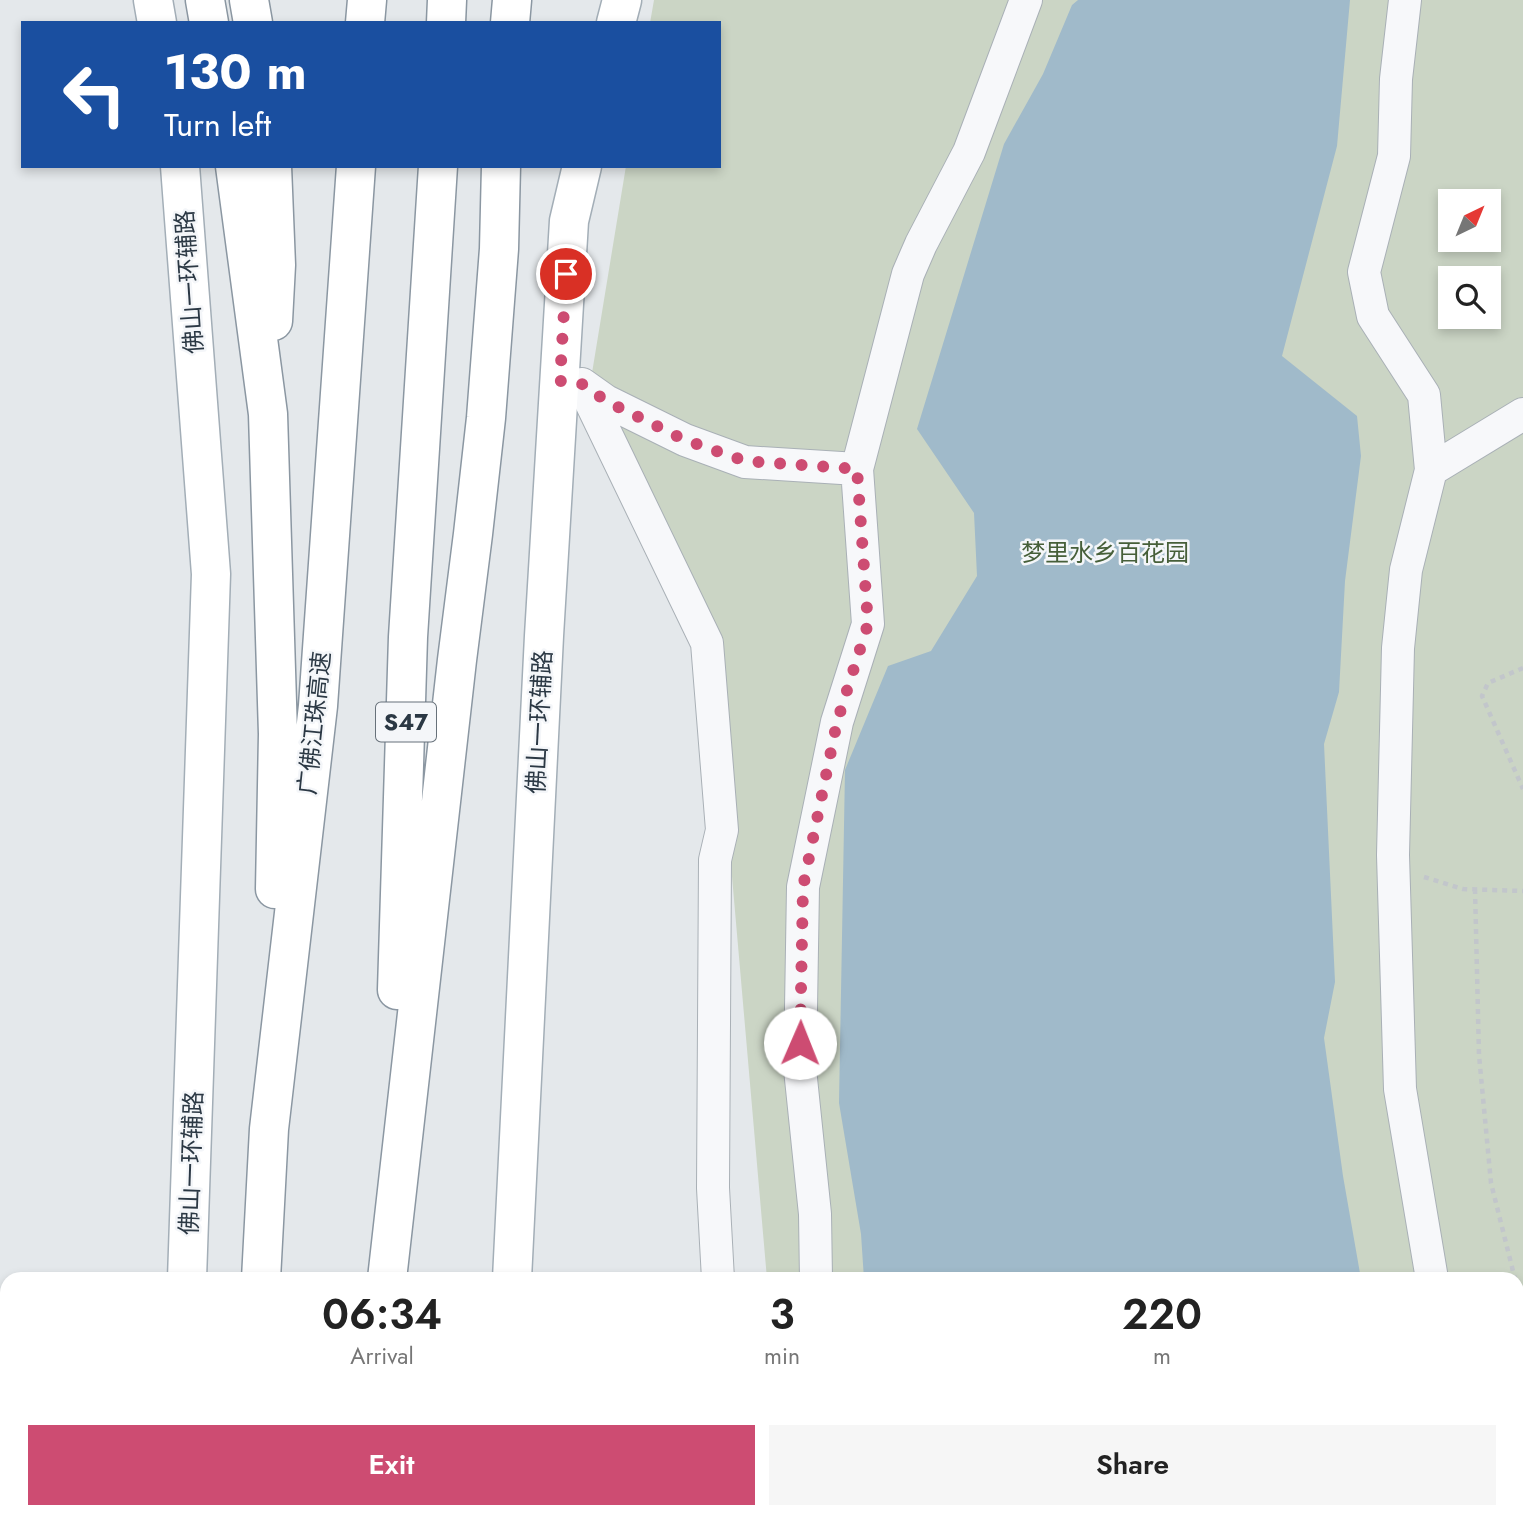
<!DOCTYPE html>
<meta charset="utf-8">
<style>
:root{--surface:#fff;--page:#f6f6f6;--text:#222;--muted:#767676;--accent:#cd4c72}
body{margin:0;font-family:Jost,"Noto Sans SC",sans-serif;background:var(--page);color:var(--text);height:100vh;display:flex;flex-direction:column;font-size:26px;white-space:nowrap}
*{box-sizing:border-box;margin:0}
p{font-size:23px;color:var(--muted)}
.icon{flex:none;width:38px;height:38px;fill:none;stroke:currentColor;stroke-width:2;stroke-linecap:round;stroke-linejoin:round}
.map{position:relative;flex:1;overflow:hidden}
.sheet{position:absolute;left:0px;top:1272px;width:1524px;height:247px;display:flex;flex-direction:column;background:var(--surface);border-radius:21px 21px 0 0;box-shadow:0 4px 10px #0003}
.sheet>*{flex:none}
.hud{position:absolute;left:21px;top:21px;width:700px;height:147px;border-radius:0px;box-shadow:0 4px 10px #0003;background:#1a4fa0;color:#fff;overflow:hidden}
.needle{width:46px;rotate:43deg}
.fabs{position:absolute;left:1438px;top:189px;display:grid;gap:14px}
.fabs a{display:grid;place-items:center;width:63px;height:63px;border-radius:0px;background:var(--surface);box-shadow:0 4px 10px #0003;font-size:35px}
.pin{position:absolute;display:grid;place-items:center;width:60px;height:60px;color:#fff;margin:-30px;border:4px solid #fff;border-radius:50%;box-shadow:0 2px 7px #0007}
.me{position:absolute;width:77px;margin:-38px;rotate:1deg;stroke-linejoin:round;filter:drop-shadow(0 0 5px #0008)}
.turn{display:flex;align-items:center;gap:24px;height:147px;padding:0 28px;font-size:32px}
.turn .icon{width:91px;height:91px;stroke-width:2.5}
.turn b{display:block;font-size:49px;line-height:60px}
.eta{display:flex;justify-content:space-evenly;align-items:center;height:119px;text-align:center}
.eta b{font-size:42px;font-weight:600;line-height:49px}
.button{display:flex;gap:14px;margin-top:auto;padding:14px 28px}
.button a{flex:1;height:80px;border-radius:0px;background:var(--accent);color:#fff;font-size:28px;font-weight:600;line-height:80px;text-align:center}
.button a+a{background:var(--page);color:var(--text)}
.map>svg:first-child{display:block}
.green{fill:#cbd5c5;fill-rule:evenodd}
.water{fill:#a0baca}
.lines{fill:none;stroke-linecap:round;stroke-linejoin:round}
.minor-casing{stroke:#a9b0b6;stroke-width:34}
.primary-casing{stroke:#a3aeb7;stroke-width:41}
.motorway-casing{stroke:#8b97a2;stroke-width:41}
.path{stroke:#c2c6cb;stroke-width:4.5;stroke-dasharray:5 5;stroke-linecap:butt}
.minor{stroke:#f7f8fa;stroke-width:32}
.primary{stroke:#fff;stroke-width:38}
.motorway{stroke:#fff;stroke-width:38}
.route{stroke:#cd4c72;stroke-width:12;stroke-dasharray:0 21.6}
.labels{text-anchor:middle;dominant-baseline:central;stroke-width:5;stroke-linejoin:round;paint-order:stroke}
.shield{fill:#f4f6f9;stroke:#67717a;stroke-width:2}
.shield-label{font-size:23px;font-weight:bold;fill:#2b3844}
.street-label{font-size:24px;fill:#2b3844;stroke:#f4f6f9}
.park-label{font-size:24px;fill:#465f39;stroke:#f4f6f9}
</style>
<div class="map">
<svg width="1523" height="1518" viewBox="0 0 1523 1518">
<rect width="100%" height="100%" fill="#e4e8eb"/>
<!-- green -->
<path class="green" d="M654,0H1523V1518H794L790,1512H1517V1279H767L717,704L592,373L626,166H719V23H650ZM1451,201H1489V240H1451ZM1451,278H1489V317H1451Z"/>
<!-- water -->
<path class="water" d="M1078,0H1350L1337,146L1282,356L1357,416L1361,456L1345,581L1339,692L1324,744L1335,982L1324,1038L1343,1176L1361,1279H864L861,1234L839,1103L845,770L888,666L931,651L977,576L974,513L917,429L1004,144L1043,74L1072,5Z
M885,1512H1427L1428,1518H886Z"/>
<g class="lines">
<defs>
<path id="minor" d="M1405,0L1396,79L1394,156L1364,272L1373,316L1424,395L1431,470L1406,570L1398,648L1393,855L1400,1089L1432,1279
M582,384L707,643L722,830L715,860L713,1188L718,1279
M582,384L606,401L685,440L745,462L857,469
M1431,470L1523,414
M816,1279L815,1214L800,1069L803,887L837,722L868,624L857,469L908,274L921,244L969,152L1026,0
M729,1512V1518
M828,1512L829,1518
M1489,1512L1490,1518"/>
<path id="primary" d="M153,0L157,23
M616,23L622,0
M180,166L211,574L187,1279
M512,1279L544,636L569,221L582,166
M170,1518L171,1512
M499,1518V1512"/>
<path id="motorway" d="M205,0L209,23
M249,0L253,23
M365,23L367,0
M446,23L447,0
M510,23L512,0
M235,166L268,414L278,734L275,889
M272,166L276,265L273,321
M397,990L408,637L438,166
M261,1279L269,1129L318,706L356,166
M387,1279L457,660L473,534L486,418L499,249L501,166
M249,1518L250,1512
M367,1518L368,1512"/>
</defs>
<!-- minor casing -->
<use href="#minor" class="minor-casing"/>
<!-- primary casing -->
<use href="#primary" class="primary-casing"/>
<!-- motorway casing -->
<use href="#motorway" class="motorway-casing"/>
<!-- path -->
<path class="path" d="M1523,668L1488,683L1482,696L1523,789
M1424,877L1463,889L1523,891
M1475,889L1479,1055L1491,1183L1515,1279
M1517,1284L1523,1300"/>
<!-- minor -->
<use href="#minor" class="minor"/>
<!-- primary -->
<use href="#primary" class="primary"/>
<!-- motorway -->
<use href="#motorway" class="motorway"/>
</g>
<g class="lines">
<!-- route -->
<path class="route" d="M566,274L560,381L582,384L606,401L685,440L745,461L857,469L868,624L837,722L803,887L800,1043"/>
</g>
<g class="labels">
<!-- shield labels -->
<rect class="shield" x="376" y="702.5" width="60" height="39" rx="5"/>
<g class="shield-label">
<text x="406" y="722">S47</text>
</g>
<!-- street labels -->
<g class="street-label">
<text transform="translate(189 282) rotate(-94)">佛山一环辅路</text>
<text transform="translate(539 722) rotate(-87)">佛山一环辅路</text>
<text transform="translate(314 723) rotate(-84)">广佛江珠高速</text>
<text transform="translate(191 1163) rotate(-88)">佛山一环辅路</text>
</g>
<!-- park labels -->
<g class="park-label">
<text x="1105" y="552">梦里水乡百花园</text>
</g>
</g>
</svg>
<div class="fabs">
<a><svg class="needle" viewBox="-14 -14 28 28"><path d="M0-13l5 13h-10z" fill="#e53935"/><path d="M0 13l5-13h-10z" fill="#767676"/></svg></a>
<a><svg class="icon" aria-label="search" viewBox="0 0 24 24"><circle cx="10" cy="10" r="6"/><path d="M15 15l6 6"/></svg></a>
</div>
<div class="pin" style="left:566px;top:274px;background:#d93025"><svg class="icon" aria-label="arrive" viewBox="0 0 24 24"><path d="M6 21V4h12l-3 4 3 4H6"/></svg></div>
<svg class="me" style="left:800px;top:1043px" viewBox="-20 -20 40 40"><circle r="19" fill="#fff"/><path d="M0-13L10 11 0 6-10 11z" fill="#cd4c72"/></svg>
<div class="hud">
<div class="turn"><svg class="icon" aria-label="left" viewBox="0 0 24 24"><path d="M17 20v-9H6M10 6l-5 5 5 5"/></svg><div><b>130 m</b>Turn left</div></div>
</div>
<section class="sheet">
<div class="eta">
<div><b>06:34</b><p>Arrival</p></div>
<div><b>3</b><p>min</p></div>
<div><b>220</b><p>m</p></div>
</div>
<div class="button"><a>Exit</a><a>Share</a></div>
</section>
</div>
